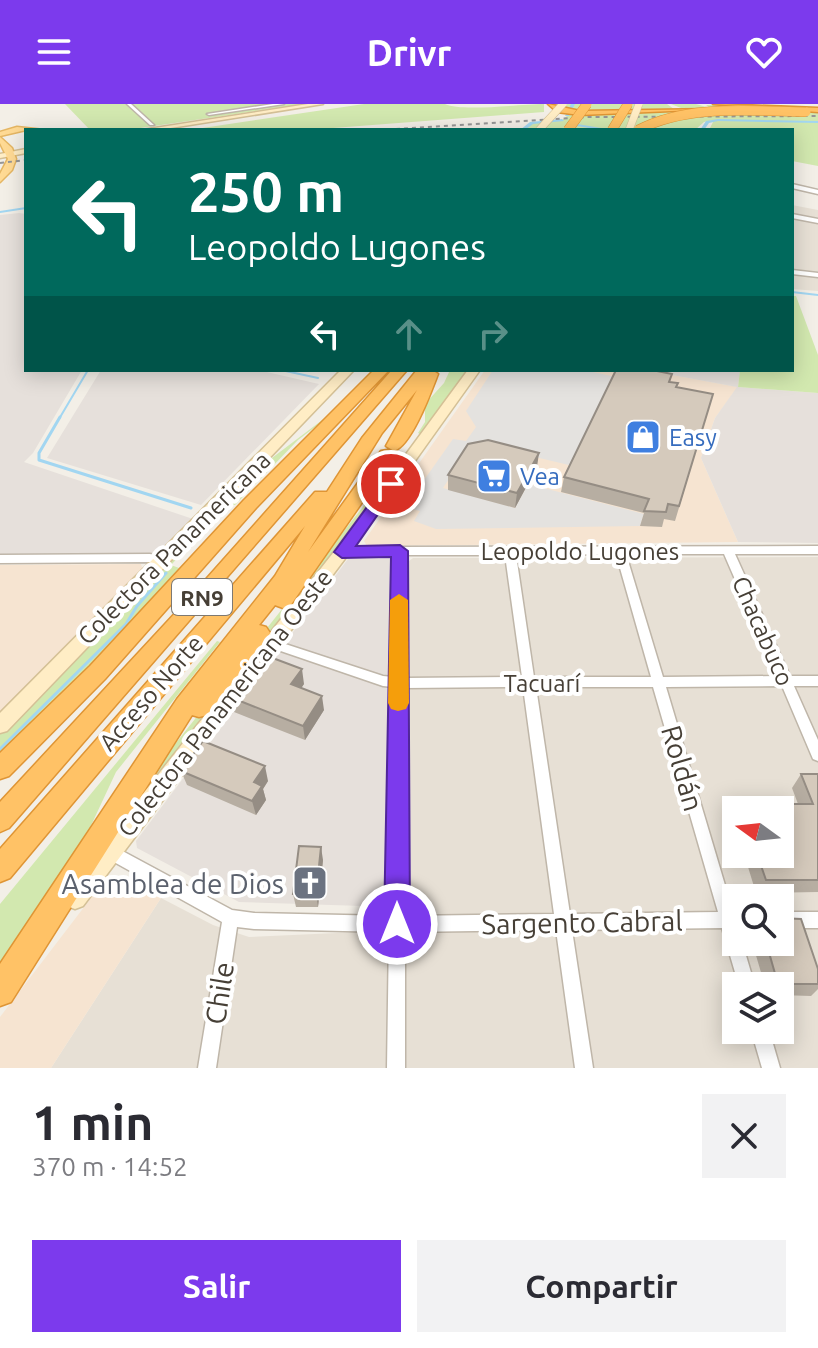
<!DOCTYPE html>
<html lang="es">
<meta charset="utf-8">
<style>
:root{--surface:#fff;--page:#f2f2f3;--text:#2b2b33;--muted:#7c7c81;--accent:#7c3aed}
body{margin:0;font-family:Ubuntu,sans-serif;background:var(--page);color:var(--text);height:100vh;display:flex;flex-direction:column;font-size:30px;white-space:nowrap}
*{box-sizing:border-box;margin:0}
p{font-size:26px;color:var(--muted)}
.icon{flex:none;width:44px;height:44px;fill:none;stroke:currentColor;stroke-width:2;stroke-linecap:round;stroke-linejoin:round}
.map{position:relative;height:964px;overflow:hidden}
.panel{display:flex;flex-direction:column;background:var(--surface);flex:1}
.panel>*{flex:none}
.banner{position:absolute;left:24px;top:24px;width:770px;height:244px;border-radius:0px;box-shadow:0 4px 20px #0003;background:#00695c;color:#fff;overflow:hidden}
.needle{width:52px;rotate:285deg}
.controls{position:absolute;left:722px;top:692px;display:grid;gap:16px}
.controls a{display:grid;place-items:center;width:72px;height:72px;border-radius:0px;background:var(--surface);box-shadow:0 4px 20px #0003;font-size:40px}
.pin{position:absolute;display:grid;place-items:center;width:68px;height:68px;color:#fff;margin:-34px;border:4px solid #fff;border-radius:50%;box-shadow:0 2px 8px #0007}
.me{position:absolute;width:88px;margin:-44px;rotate:0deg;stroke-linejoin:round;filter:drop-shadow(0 0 6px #0008)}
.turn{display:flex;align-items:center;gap:28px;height:168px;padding:0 32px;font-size:36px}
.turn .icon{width:104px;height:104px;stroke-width:2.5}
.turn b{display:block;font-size:56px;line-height:68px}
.lanes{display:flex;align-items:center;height:76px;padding:0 32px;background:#0003;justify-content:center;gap:40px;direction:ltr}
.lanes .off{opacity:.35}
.round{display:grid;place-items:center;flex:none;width:84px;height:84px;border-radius:0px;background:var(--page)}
.overview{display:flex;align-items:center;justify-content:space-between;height:136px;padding:0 32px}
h1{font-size:48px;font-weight:600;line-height:60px}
.primary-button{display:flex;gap:16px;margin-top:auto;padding:16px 32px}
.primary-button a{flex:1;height:92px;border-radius:0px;background:var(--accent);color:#fff;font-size:32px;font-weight:600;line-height:92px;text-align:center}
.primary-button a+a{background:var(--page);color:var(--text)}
header{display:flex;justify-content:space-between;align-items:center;height:104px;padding:0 32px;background:var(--accent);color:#fff;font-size:36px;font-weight:600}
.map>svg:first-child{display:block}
.residential{fill:#e7e0d5;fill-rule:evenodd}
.commercial{fill:#f6e4d1}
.industrial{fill:#e6e0db}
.green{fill:#d2e8af}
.parking{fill:#e4e2df}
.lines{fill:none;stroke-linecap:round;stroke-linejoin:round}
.stream-far1{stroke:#a2d6f1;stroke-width:2}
.stream{stroke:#a2d6f1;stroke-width:3}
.canal{fill:#a2d6f1;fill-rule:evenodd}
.street-casing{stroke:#bfb6a9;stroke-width:3}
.secondary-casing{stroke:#d4c096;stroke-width:3}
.primary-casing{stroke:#e5b663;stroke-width:3}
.highway-casing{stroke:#df9535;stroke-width:3}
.street{fill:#fff;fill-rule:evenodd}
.secondary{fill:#ffedc5;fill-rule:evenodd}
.primary{fill:#ffda94;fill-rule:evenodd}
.highway{fill:#ffc266;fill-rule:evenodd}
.rail{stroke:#969696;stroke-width:2;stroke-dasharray:4 4;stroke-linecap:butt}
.secondary-bridge-casing{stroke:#d4c096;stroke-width:8;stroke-linecap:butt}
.highway-bridge-casing{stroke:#df9535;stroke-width:10;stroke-linecap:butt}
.secondary-bridge{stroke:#ffedc5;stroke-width:7}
.highway-bridge{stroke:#ffc266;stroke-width:9}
.wall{fill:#b7aea2}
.shaded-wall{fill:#958d84}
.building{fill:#d5cabc;stroke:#958d84;stroke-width:2}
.route{fill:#7c3aed;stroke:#51269a;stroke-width:2}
.slow{fill:#f59e0b}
.labels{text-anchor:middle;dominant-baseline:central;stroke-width:8;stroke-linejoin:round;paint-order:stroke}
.shield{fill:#fff;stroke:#7e7972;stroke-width:2}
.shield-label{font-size:22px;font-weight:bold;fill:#463f36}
.shop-label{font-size:24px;fill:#366cbe;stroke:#fff;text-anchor:start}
.street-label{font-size:24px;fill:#463f36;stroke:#fff}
.near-street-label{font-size:28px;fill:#463f36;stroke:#fff}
.near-worship-label{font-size:28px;fill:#5b616d;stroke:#fff;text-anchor:end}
</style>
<header><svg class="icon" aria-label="menu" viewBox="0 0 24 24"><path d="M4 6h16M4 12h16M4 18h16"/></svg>Drivr<svg class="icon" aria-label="heart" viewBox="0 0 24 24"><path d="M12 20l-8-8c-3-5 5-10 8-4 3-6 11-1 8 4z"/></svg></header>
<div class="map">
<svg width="818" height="964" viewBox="0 0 818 964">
<rect width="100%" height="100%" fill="#f3efe7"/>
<!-- residential -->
<path class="residential" d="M792,101L818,106V187L792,185Z
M818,453V964H51L161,794L213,821L249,833L403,826L409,457L413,454ZM736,706H780V750H736ZM736,794H780V838H736ZM736,882H780V926H736Z"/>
<!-- commercial -->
<path class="commercial" d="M485,266H645L738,283L715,314L701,354L738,438L367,442L364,437Z
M141,460L143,467L0,610V461Z
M107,773H119L161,794L51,964H0V913Z"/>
<!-- industrial -->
<path class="industrial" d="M19,109L26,110V266H82L33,349L24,358L193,415L155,451H0V111Z
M101,266H258L319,280L201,401L47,354Z
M645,266H740L738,283L818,289V439L738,438L701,354L715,314L737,283Z
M348,455H390L393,803L239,798L137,744L136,737Z"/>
<!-- green -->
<path class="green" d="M65,0H304L127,26H90Z
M364,0H445C462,8 520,0 544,0V8L307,26H189Z
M553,0H667L674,5L681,4L671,0H696L710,4L706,1H716L709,0L818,4V62L792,57V26H709L714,16L704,18L695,26H523L532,19L562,16L572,8Z
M792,192H796L818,251V289L738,283L740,266H792Z
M450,266H469L422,331L418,329L425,318V300L444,279Z
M350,295H352L298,336L235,401L228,400L171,461L179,464L153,504L0,654V628L264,360Z
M389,370L393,371L347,434L121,720L168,649Z
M217,537L220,538L116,668L66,775L0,867V800Z"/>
<!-- parking -->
<path class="parking" d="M493,266H583L616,273L573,362L473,338L443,384L515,404L528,380L644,410L640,422L436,425L414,417L420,407L405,403L453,335L466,337L476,323L466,307Z"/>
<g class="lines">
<!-- stream-far1 -->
<path class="stream-far1" d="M577,21L607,26
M0,108L26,104
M792,188L818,191
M281,266L318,274
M59,315L88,266"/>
<!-- stream -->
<path class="stream" d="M60,313L39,349V356L191,404
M0,645L126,520L137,502L166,469"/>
<!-- canal -->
<path class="canal" d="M571,0H575L569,12H565Z
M562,15L564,17L533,20L525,26H520L530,18Z
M718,15L818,17V19L718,17L709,19L704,26H700L706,17Z"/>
<defs>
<path id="street" d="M127,0H131L154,21H150Z
M273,0H284L209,11L207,10Z
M792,80L818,86V90L792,84Z
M792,110L818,115V119L792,114Z
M792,166L818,169V173L792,170Z
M818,442V450H735L790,572H818V582H794L818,636V657L813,655L782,582L666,583L733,808H736V838H742L755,882H739L722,824L572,826L593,964H575L556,826L405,828V964H387L389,828L254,825L237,823L216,964H198L222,818L105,753L103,748L105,743L110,741L115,743L232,806L254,809L389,812L393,583L383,582L269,543L267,540L269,537L273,536L383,572L393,573L395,451L342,452L337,448L338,445L400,443ZM616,450L651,573H534L516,451ZM626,450H724L777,572L663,573ZM405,451H505L522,573L405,574ZM523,583L554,810L405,812V584ZM536,583H653L718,808L570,810Z
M150,450L166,454L167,457L162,461L150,458L0,459V451Z
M780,808H818V824H780Z
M751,926H769L780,964H762Z"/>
<path id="secondary" d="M308,0H323L158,26H142Z
M26,45V49L0,54V50Z
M341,266H354L7,627L0,629V609Z
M468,266H480L347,452L83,802L75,805L67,802L64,794L67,786L337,444Z"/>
<path id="primary" d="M17,23L44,26H26L0,32V28Z
M0,33L12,44L16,55L12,66L0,78V70L8,55L0,39Z"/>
<path id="highway" d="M548,0L580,7L717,5L580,11L557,8Z
M713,0L818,4V8Z
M374,266H389L256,404L105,575L9,672L0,675V649L90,562L244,396Z
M392,266H407L9,724L0,728V698L191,492Z
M417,266H432L438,270C431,288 412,341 394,347L386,342L417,286L382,329L308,448L381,347L387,346L395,351L290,502L283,504L275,501L259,521L266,523L270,529L266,535L207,611L199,613L192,611L11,898L0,902V860L177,595L275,472L305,422L10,774L0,778V745L315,388H327L362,334Z"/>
</defs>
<!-- street casing -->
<use href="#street" class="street-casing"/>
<!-- secondary casing -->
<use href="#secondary" class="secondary-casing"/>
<!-- primary casing -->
<use href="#primary" class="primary-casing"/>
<!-- highway casing -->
<use href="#highway" class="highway-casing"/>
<!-- street -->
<use href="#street" class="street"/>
<!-- secondary -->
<use href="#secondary" class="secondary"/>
<!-- primary -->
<use href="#primary" class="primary"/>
<!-- highway -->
<use href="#highway" class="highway"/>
<!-- rail -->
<path class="rail" d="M380,26L588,13L818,12
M0,59L26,56"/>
<defs>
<path id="secondary-bridge" d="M539,26L563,0
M629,26L639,0"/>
<path id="highway-bridge" d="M568,26L587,0
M612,26L628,0
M638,26C688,0 751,7 806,8"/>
</defs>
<!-- secondary-bridge casing -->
<use href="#secondary-bridge" class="secondary-bridge-casing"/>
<!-- highway-bridge casing -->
<use href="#highway-bridge" class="highway-bridge-casing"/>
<!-- secondary-bridge -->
<use href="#secondary-bridge" class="secondary-bridge"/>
<!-- highway-bridge -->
<use href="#highway-bridge" class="highway-bridge"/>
</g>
<!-- wall -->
<path class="wall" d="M672,270L670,278L677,283L713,290L675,417L664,415L662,423L640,422L644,409L561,388L564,373Z
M537,363L515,404L448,386V371Z
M304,580L301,584L324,606L305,636L234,608L230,593Z
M181,667L268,677L263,685L266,696L256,711L187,681Z
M801,670H818V788L756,789L744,750H780V706H738L741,700H798L792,684Z
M736,709V725L733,714Z
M323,756L318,803H296L293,790Z
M752,838H780L818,865V885L811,892L780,891V882H765Z"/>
<!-- shaded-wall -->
<path class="shaded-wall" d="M539,349L537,363L515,404L517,389Z
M302,565L304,580L294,595L291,580Z
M322,592L324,606L305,636L303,622Z
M265,662L268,677L263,685L266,696L256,711L252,697L254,678Z
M321,743L323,756L318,803L316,790Z"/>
<!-- building -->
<path class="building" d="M616,266H652L672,270L669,278L678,279L676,283L713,290L679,402L668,400L666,408L644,407L649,395L564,373Z
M488,336L539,349L517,389L448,371L468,340Z
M262,550L302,565L291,580L322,592L303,622L230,593Z
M203,637L265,662L254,678L262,682L252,697L181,667Z
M801,670H818V776H766L757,750H780V706H743L741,700H813Z
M299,742L321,743L316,790H293Z
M780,814L801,815L818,865V880H778L766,838H780Z"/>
<!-- route -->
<path class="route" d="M391,375L399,380L356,442L400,441L408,447L410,820L407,829L397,833L388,829L384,820L391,453L342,454L334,448L386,377Z"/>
<!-- slow -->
<path class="slow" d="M399,490L408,496L409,599L406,605L398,607L391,605L388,599L390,496Z"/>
<!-- icons -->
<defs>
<symbol id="shop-square" viewBox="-11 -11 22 22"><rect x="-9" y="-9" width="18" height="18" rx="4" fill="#3f7fe0" stroke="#fff"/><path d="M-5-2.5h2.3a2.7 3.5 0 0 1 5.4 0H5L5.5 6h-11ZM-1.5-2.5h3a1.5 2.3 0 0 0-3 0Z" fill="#fff"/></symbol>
<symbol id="supermarket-square" viewBox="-11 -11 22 22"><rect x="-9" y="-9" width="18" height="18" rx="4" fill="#3f7fe0" stroke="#fff"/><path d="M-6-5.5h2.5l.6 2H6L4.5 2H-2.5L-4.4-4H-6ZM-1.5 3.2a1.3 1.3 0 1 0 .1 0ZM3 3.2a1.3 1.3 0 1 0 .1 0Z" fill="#fff"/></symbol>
<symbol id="church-square" viewBox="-11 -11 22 22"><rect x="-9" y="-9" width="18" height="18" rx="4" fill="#6b7280" stroke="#fff"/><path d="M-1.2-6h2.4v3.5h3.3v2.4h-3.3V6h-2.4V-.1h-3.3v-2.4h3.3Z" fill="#fff"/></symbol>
</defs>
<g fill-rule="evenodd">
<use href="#shop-square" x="623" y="313" width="40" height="40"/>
<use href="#supermarket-square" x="474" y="352" width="40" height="40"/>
<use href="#church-square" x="290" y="759" width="40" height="40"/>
</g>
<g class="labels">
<!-- shield labels -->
<rect class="shield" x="172" y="475" width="60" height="36" rx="6"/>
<g class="shield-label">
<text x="202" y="493">RN9</text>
</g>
<!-- shop labels -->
<g class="shop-label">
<text x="669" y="333">Easy</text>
<text x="520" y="372">Vea</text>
</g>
<!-- street labels -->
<g class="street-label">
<text transform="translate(174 444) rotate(-45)">Colectora Panamericana</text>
<text x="580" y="447">Leopoldo Lugones</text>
<text transform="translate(763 527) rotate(66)">Chacabuco</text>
<text x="542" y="579">Tacuarí</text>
<text transform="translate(151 589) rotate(-49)">Acceso Norte</text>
<text transform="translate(225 599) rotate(-52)">Colectora Panamericana Oeste</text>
</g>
<!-- near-street labels -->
<g class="near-street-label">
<text transform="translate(683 664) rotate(74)">Roldán</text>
<text transform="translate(582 818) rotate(-1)">Sargento Cabral</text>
<text transform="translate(219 889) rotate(-81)">Chile</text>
</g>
<!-- near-worship labels -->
<g class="near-worship-label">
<text x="284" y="779">Asamblea de Dios</text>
</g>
</g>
</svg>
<div class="controls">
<a><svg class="needle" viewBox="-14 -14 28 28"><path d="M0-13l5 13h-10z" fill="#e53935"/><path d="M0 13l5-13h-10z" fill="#7c7c81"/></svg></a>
<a><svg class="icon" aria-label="search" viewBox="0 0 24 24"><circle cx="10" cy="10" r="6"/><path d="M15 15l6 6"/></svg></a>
<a><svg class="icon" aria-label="layers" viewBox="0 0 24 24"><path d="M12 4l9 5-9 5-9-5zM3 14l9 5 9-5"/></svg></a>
</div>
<div class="pin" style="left:391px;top:380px;background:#d93025"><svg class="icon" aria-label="arrive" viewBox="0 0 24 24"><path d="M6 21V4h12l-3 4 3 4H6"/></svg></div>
<svg class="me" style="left:397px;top:820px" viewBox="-20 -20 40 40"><circle r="17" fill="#7c3aed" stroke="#fff" stroke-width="3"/><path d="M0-11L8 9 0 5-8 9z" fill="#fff"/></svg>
<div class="banner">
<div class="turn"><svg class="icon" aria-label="left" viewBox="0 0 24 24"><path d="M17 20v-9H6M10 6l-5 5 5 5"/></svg><div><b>250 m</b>Leopoldo Lugones</div></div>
<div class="lanes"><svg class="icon" aria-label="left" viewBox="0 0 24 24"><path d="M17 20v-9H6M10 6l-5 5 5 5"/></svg><svg class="icon off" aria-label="ahead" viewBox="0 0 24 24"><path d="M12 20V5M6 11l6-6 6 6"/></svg><svg class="icon off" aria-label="right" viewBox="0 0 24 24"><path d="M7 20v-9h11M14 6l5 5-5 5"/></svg></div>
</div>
</div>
<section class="panel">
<div class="overview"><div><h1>1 min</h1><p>370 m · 14:52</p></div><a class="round"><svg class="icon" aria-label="close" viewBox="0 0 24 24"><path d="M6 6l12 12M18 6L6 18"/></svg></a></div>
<div class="primary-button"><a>Salir</a><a>Compartir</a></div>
</section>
